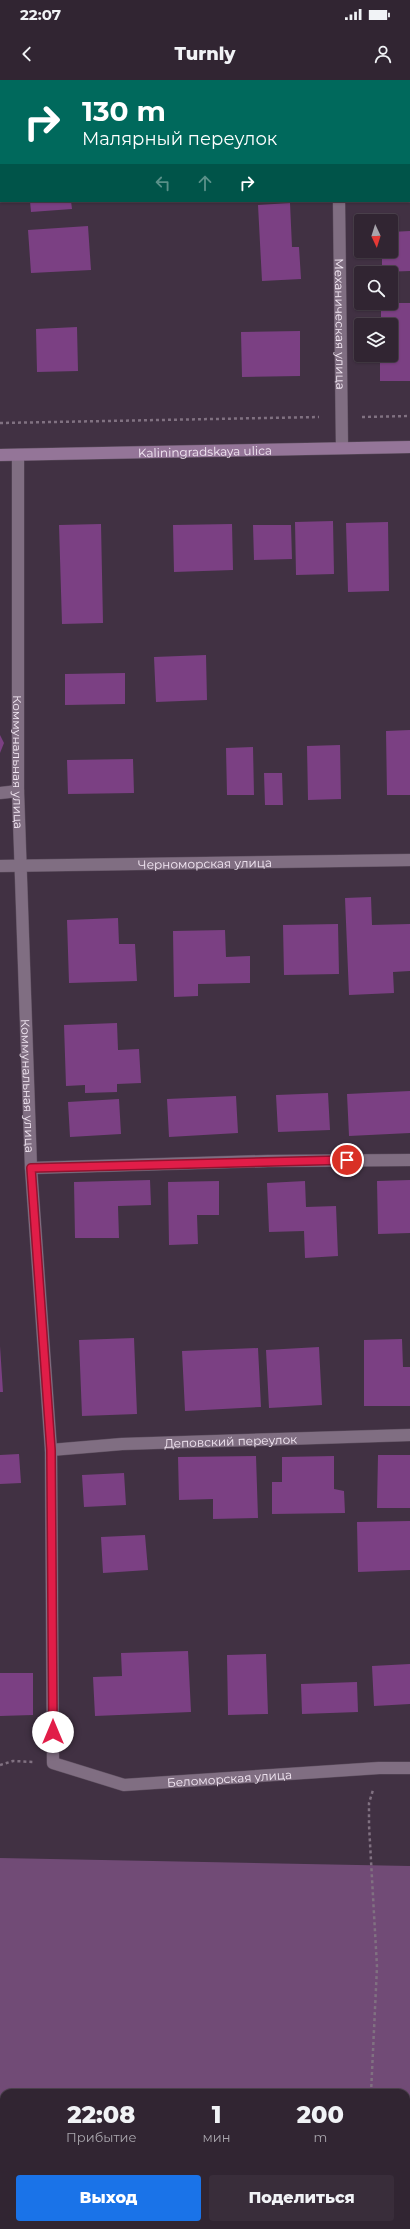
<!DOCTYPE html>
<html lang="ru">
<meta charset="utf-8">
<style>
:root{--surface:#312532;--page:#392d3a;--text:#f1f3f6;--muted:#a8a5ac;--line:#4c424d;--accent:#1a73e8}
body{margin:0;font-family:Montserrat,sans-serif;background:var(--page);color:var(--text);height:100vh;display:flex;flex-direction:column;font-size:15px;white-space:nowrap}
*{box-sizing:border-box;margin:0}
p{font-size:13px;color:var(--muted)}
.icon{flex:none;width:22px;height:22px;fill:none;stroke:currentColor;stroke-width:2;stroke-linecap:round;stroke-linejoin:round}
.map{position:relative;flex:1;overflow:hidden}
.sheet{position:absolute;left:0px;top:2009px;width:410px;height:140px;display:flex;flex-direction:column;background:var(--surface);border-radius:12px 12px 0 0;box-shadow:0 1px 3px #0004,0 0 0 1px var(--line)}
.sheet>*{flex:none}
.guide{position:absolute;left:0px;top:0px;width:410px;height:122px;box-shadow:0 1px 3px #0004,0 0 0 1px var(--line);background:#00695c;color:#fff;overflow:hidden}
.needle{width:26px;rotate:176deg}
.fabs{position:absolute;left:354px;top:134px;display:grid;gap:8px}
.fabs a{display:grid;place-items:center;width:44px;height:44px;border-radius:4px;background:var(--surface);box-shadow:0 1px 3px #0004,0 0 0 1px var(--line);font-size:20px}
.pin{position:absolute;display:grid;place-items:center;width:34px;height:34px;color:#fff;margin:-17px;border:2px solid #fff;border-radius:50%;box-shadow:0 1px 4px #0007}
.me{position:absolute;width:44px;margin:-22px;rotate:0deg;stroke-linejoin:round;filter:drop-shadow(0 0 3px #0008)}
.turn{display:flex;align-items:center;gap:14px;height:84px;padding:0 16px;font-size:18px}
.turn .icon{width:52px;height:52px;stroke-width:2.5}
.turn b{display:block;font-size:28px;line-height:34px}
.lanes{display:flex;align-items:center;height:38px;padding:0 16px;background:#0003;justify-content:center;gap:20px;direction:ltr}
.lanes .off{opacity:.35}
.eta{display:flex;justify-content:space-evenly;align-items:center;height:68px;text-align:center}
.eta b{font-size:24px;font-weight:800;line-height:28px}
.cta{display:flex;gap:8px;margin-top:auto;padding:8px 16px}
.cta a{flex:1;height:46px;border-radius:4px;background:var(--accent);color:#fff;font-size:16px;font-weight:800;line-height:46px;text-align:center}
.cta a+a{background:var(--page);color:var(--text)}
.status{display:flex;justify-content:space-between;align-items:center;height:28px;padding:0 20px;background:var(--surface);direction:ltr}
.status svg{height:11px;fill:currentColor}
header{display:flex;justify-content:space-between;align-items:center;height:52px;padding:0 16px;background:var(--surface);font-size:18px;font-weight:800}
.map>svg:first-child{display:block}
.green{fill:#714b76;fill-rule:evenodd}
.building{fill:#7b4083}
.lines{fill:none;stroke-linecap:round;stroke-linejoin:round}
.service-casing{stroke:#5d4f5f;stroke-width:13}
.minor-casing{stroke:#5d4f5f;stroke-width:13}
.secondary-casing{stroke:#5d4f5f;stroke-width:13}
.path{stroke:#807181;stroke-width:2.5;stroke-dasharray:3 3;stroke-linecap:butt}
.service{stroke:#806e82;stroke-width:12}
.minor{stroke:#806e82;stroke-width:12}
.secondary{stroke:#947598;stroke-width:12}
.route-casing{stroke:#92132f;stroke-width:10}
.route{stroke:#e11d48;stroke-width:7}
.labels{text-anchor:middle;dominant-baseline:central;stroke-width:4;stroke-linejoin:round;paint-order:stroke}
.street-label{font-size:12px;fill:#f4e9f5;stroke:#413143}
</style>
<div class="status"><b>22:07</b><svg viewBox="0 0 49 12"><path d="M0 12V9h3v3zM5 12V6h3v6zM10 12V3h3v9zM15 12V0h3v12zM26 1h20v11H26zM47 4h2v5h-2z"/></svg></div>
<header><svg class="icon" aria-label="back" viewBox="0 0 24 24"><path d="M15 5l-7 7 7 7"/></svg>Turnly<svg class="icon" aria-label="person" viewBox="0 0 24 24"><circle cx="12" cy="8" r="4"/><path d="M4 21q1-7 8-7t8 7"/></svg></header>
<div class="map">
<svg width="410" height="2149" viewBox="0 0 410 2149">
<rect width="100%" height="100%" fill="#413143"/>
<!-- green -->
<path class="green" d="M0,1778L410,1786V2149H0ZM4,2013H406V2145H4Z"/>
<!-- building -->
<path class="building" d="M30,121H71L72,129L31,132Z
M290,123L292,167H299L301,199L262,201L258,125Z
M88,146L91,190L31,193L28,150Z
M410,151V191L382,192V171H391V152Z
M381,223H410V301H380V275H391V245H381Z
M77,247L78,291L37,292L36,249Z
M300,251V296L242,297L241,252Z
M333,441L334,494L296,495L295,442Z
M388,442L389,511L348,512L346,443Z
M101,444L103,543L62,544L59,445Z
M232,444L233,490L174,492L173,445Z
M253,445H291L292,479L254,480Z
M206,575L207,620L156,622L154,577Z
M125,593V624L65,625V594Z
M410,650V715H387L386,651Z
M0,655L4,663L0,673Z
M340,665L341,719L308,720L307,666Z
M253,667L254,715H227L226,668Z
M133,679L134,713L68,714L67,680Z
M264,693H282L283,725H265Z
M371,817L372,845L410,844V891L393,892L394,913L349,915L345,818Z
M118,838L119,864H135L137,901L69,903L67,840Z
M338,844L339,894L284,895L283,845Z
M225,850L226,877L250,876V903L198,904V916L174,917L173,851Z
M117,943L118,970L139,969L141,1003L117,1004V1012L85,1013V1005L66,1006L64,945Z
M410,1011V1053L349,1056L347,1014Z
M328,1013L330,1050L278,1052L276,1015Z
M236,1016L238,1053L169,1057L167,1019Z
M119,1019L121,1054L70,1057L68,1022Z
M150,1100L151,1125L118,1126L119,1158H75L74,1102Z
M410,1100V1153L378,1154L377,1101Z
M219,1101V1135H197L198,1164L169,1165L168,1102Z
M305,1101L306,1127L336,1126L338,1176L305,1178L304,1151L269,1152L267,1103Z
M134,1258L137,1334L82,1336L79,1260Z
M402,1259L403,1287H410V1326H364V1260Z
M0,1266L3,1312H0Z
M319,1267L322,1325L269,1328L266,1270Z
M258,1268L261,1327L185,1331L182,1271Z
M19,1374L21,1403L0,1404V1375Z
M378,1375H410V1428H377Z
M256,1376L258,1438L213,1439V1419L179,1420L178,1377Z
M334,1376V1409L344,1411L345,1433L272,1434V1402H282V1377Z
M124,1393L126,1425L84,1427L82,1395Z
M410,1441V1490L358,1492L357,1442Z
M145,1455L148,1490L103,1493L101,1457Z
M188,1571L191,1632L95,1636L93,1597L122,1596L121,1573Z
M266,1574L268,1634L228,1635L227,1575Z
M410,1584V1624L374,1626L372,1586Z
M0,1593H33V1635L0,1636Z
M357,1602L358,1632L302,1634L301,1604Z"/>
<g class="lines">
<defs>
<path id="service" d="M0,713L18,711"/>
<g id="minor">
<path d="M336,0V1"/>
<path id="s1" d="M339,121L342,367"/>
<path id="s2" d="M18,375V711L31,1088L51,1370L53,1683L124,1705L379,1688H410"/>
<path id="s3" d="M0,786L410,780"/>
<path d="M31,1088L268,1081L410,1080"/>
<path id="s4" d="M51,1370L122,1364L410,1355"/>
</g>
<g id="secondary">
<path id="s5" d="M0,375L410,367"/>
</g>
</defs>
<!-- service casing -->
<use href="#service" class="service-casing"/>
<!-- minor casing -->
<use href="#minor" class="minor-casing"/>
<!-- secondary casing -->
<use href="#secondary" class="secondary-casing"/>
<!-- path -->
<path class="path" d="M362,337L410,336
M0,343L319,337
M0,1685L13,1681L33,1682
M371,2013L377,1887L369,1745V1723L373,1710
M0,2059H4
M406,2075H410
M366,2149V2145"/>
<!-- service -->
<use href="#service" class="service"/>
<!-- minor -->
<use href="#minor" class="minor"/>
<!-- secondary -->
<use href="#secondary" class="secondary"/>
</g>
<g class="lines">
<defs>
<path id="route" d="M53,1652L51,1370L31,1088L347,1080"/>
</defs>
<!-- route casing -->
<use href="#route" class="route-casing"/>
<!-- route -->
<use href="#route" class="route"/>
</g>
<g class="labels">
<!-- street labels -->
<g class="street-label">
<text stroke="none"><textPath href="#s1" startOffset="123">Механическая улица</textPath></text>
<text stroke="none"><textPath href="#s5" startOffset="205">Kaliningradskaya ulica</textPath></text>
<text stroke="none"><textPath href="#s2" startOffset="307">Коммунальная улица</textPath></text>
<text stroke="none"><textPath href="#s3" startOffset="205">Черноморская улица</textPath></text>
<text stroke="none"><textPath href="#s2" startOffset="631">Коммунальная улица</textPath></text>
<text stroke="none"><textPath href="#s4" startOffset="180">Деповский переулок</textPath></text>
<text stroke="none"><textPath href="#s2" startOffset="1489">Беломорская улица</textPath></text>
</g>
</g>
</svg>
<div class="fabs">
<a><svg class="needle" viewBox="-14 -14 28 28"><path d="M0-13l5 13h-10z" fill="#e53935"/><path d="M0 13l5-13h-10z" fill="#a8a5ac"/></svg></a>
<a><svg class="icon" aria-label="search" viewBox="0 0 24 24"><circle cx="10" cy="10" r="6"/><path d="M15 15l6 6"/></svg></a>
<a><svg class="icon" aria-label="layers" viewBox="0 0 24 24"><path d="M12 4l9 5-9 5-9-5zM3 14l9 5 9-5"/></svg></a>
</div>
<div class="pin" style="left:347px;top:1080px;background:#d93025"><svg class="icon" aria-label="arrive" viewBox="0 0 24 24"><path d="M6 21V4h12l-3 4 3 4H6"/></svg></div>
<svg class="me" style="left:53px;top:1652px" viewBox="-20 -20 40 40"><circle r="19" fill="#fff"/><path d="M0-13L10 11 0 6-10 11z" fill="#e11d48"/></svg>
<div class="guide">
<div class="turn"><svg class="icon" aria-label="right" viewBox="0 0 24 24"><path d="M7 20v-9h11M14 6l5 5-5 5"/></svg><div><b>130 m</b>Малярный переулок</div></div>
<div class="lanes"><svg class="icon off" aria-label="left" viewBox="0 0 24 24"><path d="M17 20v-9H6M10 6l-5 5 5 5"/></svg><svg class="icon off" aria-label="ahead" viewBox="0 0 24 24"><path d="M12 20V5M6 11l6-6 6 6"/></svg><svg class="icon" aria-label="right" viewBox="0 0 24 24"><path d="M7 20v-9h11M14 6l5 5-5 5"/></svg></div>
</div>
<section class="sheet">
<div class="eta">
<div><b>22:08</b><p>Прибытие</p></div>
<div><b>1</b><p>мин</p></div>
<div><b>200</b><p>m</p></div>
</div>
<div class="cta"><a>Выход</a><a>Поделиться</a></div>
</section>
</div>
